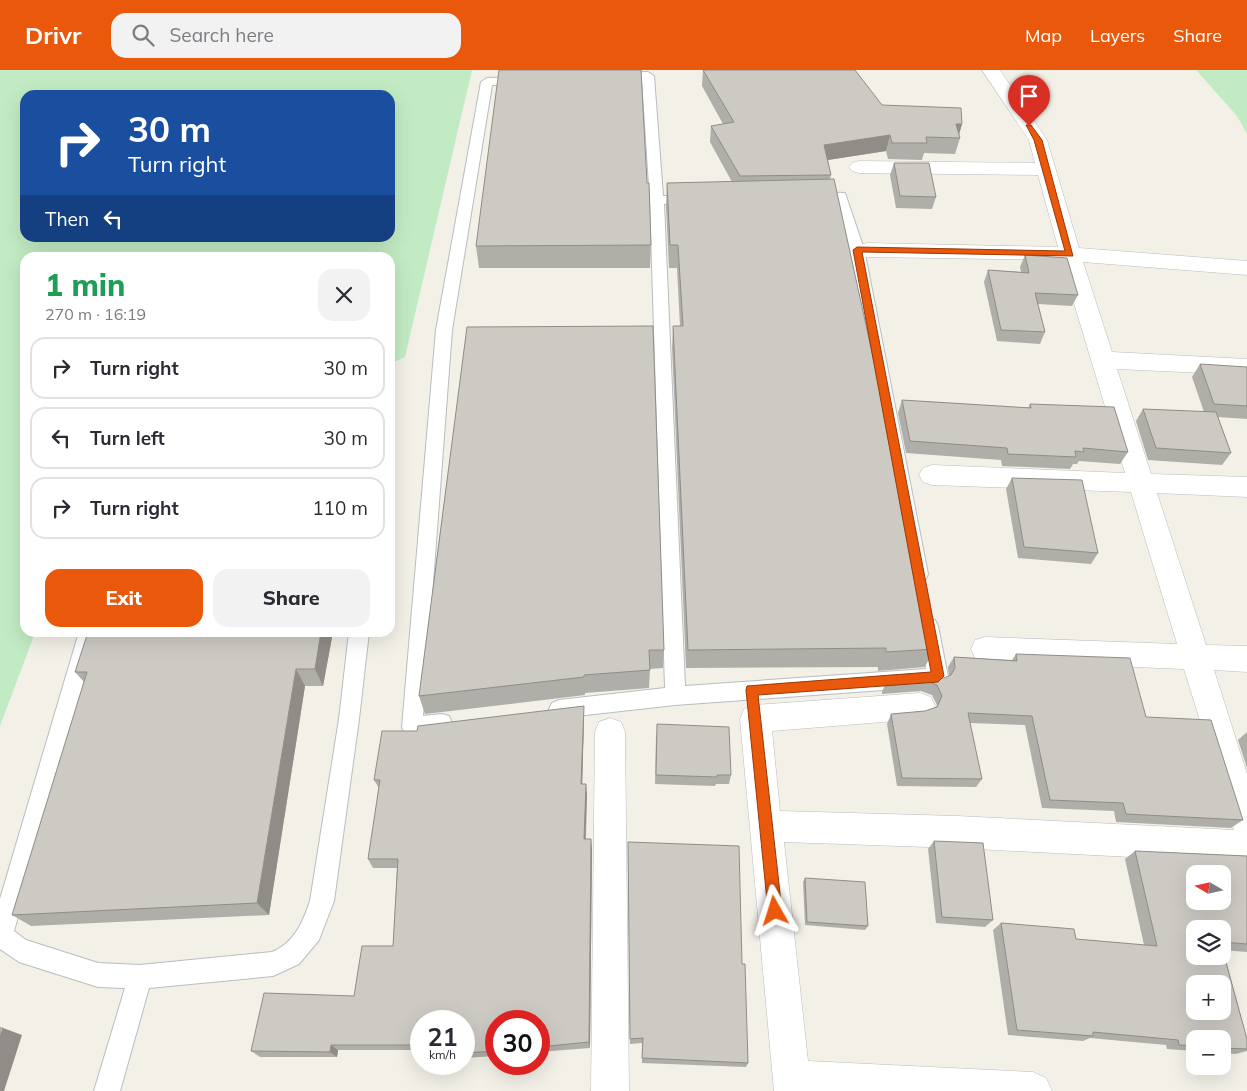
<!DOCTYPE html>
<meta charset="utf-8">
<style>
:root{--surface:#fff;--page:#f2f2f3;--text:#2b2b33;--muted:#7c7c81;--line:#e1e1e2;--accent:#ea580c}
body{margin:0;font-family:Mulish,sans-serif;background:var(--page);color:var(--text);height:100vh;display:flex;flex-direction:column;font-size:19px;white-space:nowrap}
*{box-sizing:border-box;margin:0}
p{font-size:16px;color:var(--muted)}
.icon{flex:none;width:28px;height:28px;fill:none;stroke:currentColor;stroke-width:2;stroke-linecap:round;stroke-linejoin:round}
.map{position:relative;flex:1;overflow:hidden}
.side{position:absolute;left:20px;top:182px;width:375px;height:385px;display:flex;flex-direction:column;background:var(--surface);border-radius:15px;box-shadow:0 5px 20px #0002}
.side>*{flex:none}
.banner{position:absolute;left:20px;top:20px;width:375px;height:152px;border-radius:15px;box-shadow:0 5px 20px #0002;background:#1a4fa0;color:#fff;overflow:hidden}
.needle{width:32px;rotate:279deg}
.tools{position:absolute;left:1186px;top:795px;display:grid;gap:10px}
.tools a{display:grid;place-items:center;width:45px;height:45px;border-radius:10px;background:var(--surface);box-shadow:0 5px 20px #0002;font-size:25px}
.speed{position:absolute;left:410px;top:940px;display:flex;gap:10px;font-size:25px;font-weight:700;text-align:center}
.speed>*{display:grid;place-content:center;width:65px;height:65px;border-radius:50%;background:var(--surface);box-shadow:0 5px 20px #0002;line-height:1}
.speed small{font-size:12px;font-weight:400}
.speed .limit{border:8px solid #d22;background:#fff;color:#111}
.pin{position:absolute;display:grid;place-items:center;width:42px;height:42px;color:#fff;margin:-51px -21px;border-radius:50% 50% 50% 0;rotate:-45deg;box-shadow:0 0 5px #0007}
.pin .icon{rotate:45deg}
.me{position:absolute;width:55px;margin:-28px;rotate:354deg;stroke-linejoin:round;filter:drop-shadow(0 0 4px #0008)}
.turn{display:flex;align-items:center;gap:18px;height:105px;padding:0 25px;font-size:22px}
.turn .icon{width:65px;height:65px;stroke-width:2.5}
.turn b{display:block;font-size:35px;line-height:42px}
.then{display:flex;align-items:center;height:48px;padding:0 25px;background:#0003;gap:10px;font-size:19px}
.round{display:grid;place-items:center;flex:none;width:52px;height:52px;border-radius:15px;background:var(--page)}
.headline{display:flex;align-items:center;justify-content:space-between;height:85px;padding:0 25px}
h1{font-size:30px;font-weight:800;line-height:38px;color:#1e9e55}
.primary-button{display:flex;gap:10px;margin-top:auto;padding:10px 25px}
.primary-button a{flex:1;height:58px;border-radius:15px;background:var(--accent);color:#fff;font-size:20px;font-weight:800;line-height:58px;text-align:center}
.primary-button a+a{background:var(--page);color:var(--text)}
ul{padding:0;list-style:none}
li{display:flex;align-items:center;gap:15px;height:62px;margin:0 10px 8px;padding:0 15px;border:2px solid var(--line);border-radius:15px}
li div{flex:1}
li b{display:block;font-size:19px}
li em{font-style:normal}
header{display:flex;align-items:center;gap:30px;box-sizing:border-box;height:70px;padding:0 25px;background:var(--accent);color:#fff}
header strong{font-size:24px}
nav{display:flex;gap:28px;margin-inline-start:auto;font-size:18px}
.search{width:350px;height:45px;background:var(--page);display:flex;align-items:center;gap:12px;box-sizing:border-box;padding:0 18px;border-radius:15px;color:var(--muted);font-size:19px}
.map>svg:first-child{display:block}
.green{fill:#c2ebc3;fill-rule:evenodd}
.lines{fill:none;stroke-linecap:round;stroke-linejoin:round}
.lane-casing{stroke:#b9bdc1;stroke-width:2}
.street-casing{stroke:#b9bdc1;stroke-width:1}
.lane{fill:#fff;fill-rule:evenodd}
.street{fill:#fff;fill-rule:evenodd}
.wall{fill:#b0aea9;fill-rule:evenodd}
.shaded-wall{fill:#908d89}
.building{fill:#cdcac4;stroke:#908d89;fill-rule:evenodd}
.route{fill:#ea580c;stroke:#983908}
</style>
<header>
<strong>Drivr</strong>
<div class="search"><svg class="icon" aria-label="search" viewBox="0 0 24 24"><circle cx="10" cy="10" r="6"/><path d="M15 15l6 6"/></svg>Search here</div>
<nav><a>Map</a><a>Layers</a><a>Share</a></nav>
</header>
<div class="map">
<svg width="1247" height="1021" viewBox="0 0 1247 1021">
<rect width="100%" height="100%" fill="#f2f0e7"/>
<!-- green -->
<path class="green" d="M0,0H472L405,287L390,294V188H25V562L35,563L0,656ZM25,25H390V168H25Z
M1196,0H1247V64L1237,46Z"/>
<g class="lines">
<defs>
<path id="lane" d="M648,2L654,6L663,126H691L698,130L691,134H664L685,616L926,599L918,556L921,550L928,548L935,550L938,556L948,607L945,613L938,616L675,635L559,648L552,645L549,639L552,633L559,630L665,618L650,130L642,10L616,11L610,7L616,3Z
M524,7L528,8L530,11L528,14L492,15L452,260L423,646L442,644L449,646L452,653L449,660C436,664 418,668 405,664L402,657L436,260L481,12L487,8Z
M813,122L845,123L863,176L872,177L874,180L872,183L865,184L928,504L926,509L919,512L912,509L910,504L850,180L834,130L808,129L806,126L808,123Z
M79,562H99L14,861L26,870L98,893L140,895L272,882C294,873 303,852 310,831L339,649L349,562H369L359,649L334,831L319,870L299,894L273,906L149,918L120,1021H94L125,918L98,917L19,892L0,879V829Z"/>
<path id="street" d="M982,0H1000L1047,70L1079,178L1247,191V205L1083,192L1112,282L1247,289V305L1117,299L1151,404L1247,407V427L1157,423L1206,575L1247,576V602L1214,600L1247,704V793L957,778L784,772L808,991L1033,1002L1046,1008L1052,1021H774L740,649L744,639L755,635L920,623L931,627L935,636L931,645L920,649L772,661L780,741L957,746L1234,760L1184,599L985,591L975,588L971,579L975,570L985,567L1177,574L1131,422L932,415L923,412L919,405L923,398L932,395L1125,403L1061,190L867,187L860,185L857,180L860,175L867,173L1058,177L1038,105L859,103L852,101L849,97L852,93L859,91L1035,93L1029,70Z
M610,648L621,652L625,662L629,1021H591L595,662L599,652Z"/>
</defs>
<!-- lane casing -->
<use href="#lane" class="lane-casing"/>
<!-- street casing -->
<use href="#street" class="street-casing"/>
<!-- lane -->
<use href="#lane" class="lane"/>
<!-- street -->
<use href="#street" class="street"/>
</g>
<!-- wall -->
<path class="wall" d="M703,0L882,35L962,54L959,64L960,68L955,84L924,83L922,90L888,89L886,81L828,90L831,105L830,109L880,319L892,360L891,366L934,579L925,597L878,601V597L686,598L672,278L673,256H680L677,198H669L666,136L667,113L732,112L710,72L711,56L723,54L702,16Z
M894,93L936,127L932,139L896,138L890,105Z
M647,113L651,175L650,198H479L476,176Z
M1025,185L1078,225L1072,236L1038,234L1045,262L1040,274L997,271L984,212L988,200L1021,202L1020,197Z
M467,257L664,580L663,598L650,599L649,618L585,623V625L425,644L419,626Z
M1200,294L1247,297V349L1218,347L1231,383L1222,395L1148,390L1136,351L1143,339L1204,342L1192,307Z
M902,330L1028,338L1030,334L1128,382L1120,394L1079,391L1077,394H1073L1070,399L1002,396L1001,390L906,383L898,343Z
M1012,408L1098,483L1091,494L1018,488L1006,419Z
M333,562L323,616H305L269,845L31,856L12,845L84,612L75,602Z
M1016,584L1146,647L1243,750L1231,758L1116,752L1114,741L1042,738L1025,655L970,653L982,709L976,717L897,716L887,654L891,644L925,641L936,638L937,635L932,625L921,621L882,624V622L886,612L944,608L949,606L948,597L954,587L1012,590Z
M584,648L582,714L587,724L586,769L592,778L590,978L539,982V951H496V986L464,988V951H421V980H338L337,987H260L251,981L354,926L393,876L397,798H373L368,789L379,718L374,710L417,661Z
M1247,662V698L1238,670Z
M656,664L731,705L729,714H716L715,716L655,714Z
M934,771L993,850L985,857L936,853L928,779Z
M628,772L742,894L748,993L746,997L642,993V973L630,974Z
M1135,781L1247,786V882L1223,880L1247,969V981L1236,984L1222,983V969H1195V981L1167,979L1166,975L1090,968L1083,971L1008,965L993,860L1001,853L1076,869L1144,875L1125,789ZM1222,859V886H1195Z
M805,808L868,856L865,860L805,855L803,812Z"/>
<!-- shaded-wall -->
<path class="shaded-wall" d="M956,54H962L958,68Z
M890,65L886,81L821,91L824,75Z
M321,562H333L323,616L315,599Z
M296,599L305,616L269,845L257,833Z
M584,636V648L582,724L581,714Z
M586,714L587,724L585,778L584,769Z
M591,769L592,778L590,978L589,972Z
M3,958L22,965L4,1021H0V967Z
M331,975L338,980L337,987L330,982Z"/>
<!-- building -->
<path class="building" d="M499,0H641L647,113H649L651,175L476,176Z
M703,0H855L882,35L961,38L962,54H956L960,68L926,67L927,73H892L890,65L824,75L831,105L740,106L711,56L734,52Z
M894,93H929L936,127L900,126Z
M834,109L880,319L884,320L892,360H889L934,579L886,582V578L688,580L673,256H683L678,175H670L667,113Z
M1025,185L1067,188L1078,225L1035,223L1045,262L1001,260L988,200L1029,203Z
M653,256L664,580H649L650,600L584,605V607L419,626L467,257Z
M1200,294L1247,297V336L1214,334Z
M902,330L1031,338L1030,334L1114,337L1128,382L1083,378L1084,382L1075,381L1076,387L1008,384L1007,378L910,371Z
M1143,339L1216,342L1231,383L1156,378Z
M1012,408L1082,410L1098,483L1024,477Z
M88,562H321L315,599H296L257,833L12,845L87,602H75Z
M1016,584L1130,588L1146,647L1211,650L1243,750L1126,744L1123,733L1050,730L1032,646L968,643L982,709L902,708L891,644L925,641L937,637L942,626L937,615L926,611L887,614L886,612L944,608L951,605L955,598L954,587L1017,591Z
M584,636L581,714H586L584,769H591L589,972L539,977V951H496V981L464,983V951H421V975H331L330,982L251,981L264,923L354,926L362,876H393L398,789H368L380,710H374L382,661H417L418,656Z
M657,654L729,657L731,705H717V707L656,705Z
M934,771L983,773L993,850L942,847Z
M628,772L739,776L742,894H745L748,993L642,988L643,968L630,969Z
M1135,781L1247,786V874L1222,872V859H1195V886H1222V878L1247,969V979L1222,978V969H1195V976L1179,975L1178,970L1093,962V966L1017,960L1001,853L1074,859L1076,869L1157,876ZM1195,804H1222V831H1195ZM1195,914H1222V941H1195Z
M805,808L865,812L868,856L807,852Z
M0,958H3L0,967Z"/>
<!-- route -->
<path class="route" d="M1026,55H1031L1042,70L1073,186L862,182L944,606L938,612L758,625L782,841L780,846L775,848L770,846L768,841L746,620L747,616L931,602L853,180L857,177L1065,181L1034,70Z"/>
</svg>
<div class="tools">
<a><svg class="needle" viewBox="-14 -14 28 28"><path d="M0-13l5 13h-10z" fill="#e53935"/><path d="M0 13l5-13h-10z" fill="#7c7c81"/></svg></a>
<a><svg class="icon" aria-label="layers" viewBox="0 0 24 24"><path d="M12 4l9 5-9 5-9-5zM3 14l9 5 9-5"/></svg></a>
<a>+</a>
<a>−</a>
</div>
<div class="speed"><div>21<small>km/h</small></div><div class="limit">30</div></div>
<div class="pin" style="left:1029px;top:56px;background:#d93025"><svg class="icon" aria-label="arrive" viewBox="0 0 24 24"><path d="M6 21V4h12l-3 4 3 4H6"/></svg></div>
<svg class="me" style="left:775px;top:841px" viewBox="-20 -20 40 40"><path d="M0-17L14 15 0 8-14 15z" fill="#ea580c" stroke="#fff" stroke-width="4"/></svg>
<div class="banner">
<div class="turn"><svg class="icon" aria-label="right" viewBox="0 0 24 24"><path d="M7 20v-9h11M14 6l5 5-5 5"/></svg><div><b>30 m</b>Turn right</div></div>
<div class="then">Then<svg class="icon" aria-label="left" viewBox="0 0 24 24"><path d="M17 20v-9H6M10 6l-5 5 5 5"/></svg></div>
</div>
<section class="side">
<div class="headline"><div><h1>1 min</h1><p>270 m · 16:19</p></div><a class="round"><svg class="icon" aria-label="close" viewBox="0 0 24 24"><path d="M6 6l12 12M18 6L6 18"/></svg></a></div>
<ul>
<li><svg class="icon" aria-label="right" viewBox="0 0 24 24"><path d="M7 20v-9h11M14 6l5 5-5 5"/></svg><div><b>Turn right</b></div><em>30 m</em></li>
<li><svg class="icon" aria-label="left" viewBox="0 0 24 24"><path d="M17 20v-9H6M10 6l-5 5 5 5"/></svg><div><b>Turn left</b></div><em>30 m</em></li>
<li><svg class="icon" aria-label="right" viewBox="0 0 24 24"><path d="M7 20v-9h11M14 6l5 5-5 5"/></svg><div><b>Turn right</b></div><em>110 m</em></li>
</ul>
<div class="primary-button"><a>Exit</a><a>Share</a></div>
</section>
</div>
